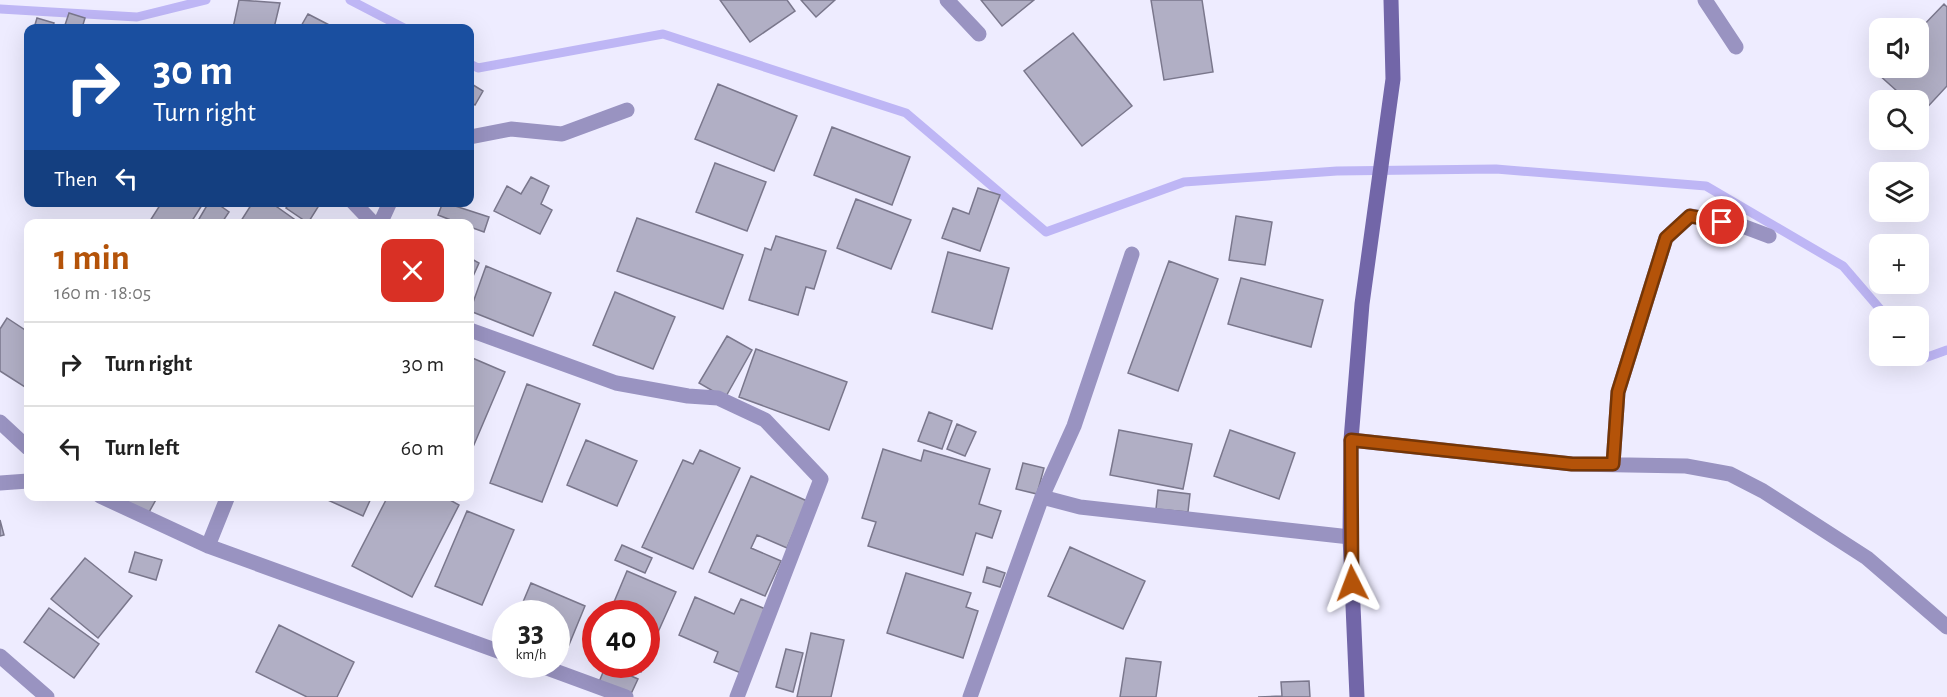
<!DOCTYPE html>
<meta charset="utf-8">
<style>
:root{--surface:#fff;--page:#f6f6f6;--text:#222;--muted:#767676;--line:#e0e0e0;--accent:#b45309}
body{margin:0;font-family:"Alegreya Sans",sans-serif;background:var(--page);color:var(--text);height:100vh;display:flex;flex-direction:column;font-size:22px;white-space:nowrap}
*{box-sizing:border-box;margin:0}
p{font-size:20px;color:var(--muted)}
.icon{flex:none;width:33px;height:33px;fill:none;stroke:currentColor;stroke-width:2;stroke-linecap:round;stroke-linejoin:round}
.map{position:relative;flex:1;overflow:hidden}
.side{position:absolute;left:24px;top:219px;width:450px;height:282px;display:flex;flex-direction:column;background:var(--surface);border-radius:12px;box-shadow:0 6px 24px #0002}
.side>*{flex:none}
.top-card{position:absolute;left:24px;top:24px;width:450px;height:183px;border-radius:12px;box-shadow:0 6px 24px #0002;background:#1a4fa0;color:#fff;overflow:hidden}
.controls{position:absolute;left:1869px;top:18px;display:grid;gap:12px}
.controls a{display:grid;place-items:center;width:60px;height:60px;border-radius:12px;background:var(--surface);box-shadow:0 6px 24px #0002;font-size:30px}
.speed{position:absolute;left:492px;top:600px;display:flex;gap:12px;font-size:30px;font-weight:700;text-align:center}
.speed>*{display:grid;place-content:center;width:78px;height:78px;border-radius:50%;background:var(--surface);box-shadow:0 6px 24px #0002;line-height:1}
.speed small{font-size:15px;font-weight:400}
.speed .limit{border:9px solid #d22;background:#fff;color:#111}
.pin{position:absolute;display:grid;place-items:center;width:51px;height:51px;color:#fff;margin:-26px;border:3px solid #fff;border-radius:50%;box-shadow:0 2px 6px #0007}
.me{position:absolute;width:66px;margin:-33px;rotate:357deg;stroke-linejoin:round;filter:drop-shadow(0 0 4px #0008)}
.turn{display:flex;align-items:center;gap:21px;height:126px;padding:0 30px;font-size:27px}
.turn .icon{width:78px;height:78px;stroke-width:2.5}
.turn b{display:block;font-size:42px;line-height:51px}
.then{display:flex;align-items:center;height:57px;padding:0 30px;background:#0003;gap:12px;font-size:22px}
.round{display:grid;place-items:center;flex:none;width:63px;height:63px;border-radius:12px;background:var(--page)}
.overview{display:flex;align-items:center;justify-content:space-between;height:102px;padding:0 30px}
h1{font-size:36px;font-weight:700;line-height:45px;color:var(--accent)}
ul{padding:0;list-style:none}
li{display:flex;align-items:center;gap:18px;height:84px;padding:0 30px;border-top:2px solid var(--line)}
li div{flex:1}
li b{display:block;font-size:22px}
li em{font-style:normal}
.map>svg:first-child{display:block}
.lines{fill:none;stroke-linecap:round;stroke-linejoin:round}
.stream{stroke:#beb6f5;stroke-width:9}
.building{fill:#b1afc5;stroke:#7a778c;stroke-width:1.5}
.street{stroke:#9993c1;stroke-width:15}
.secondary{stroke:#7266a8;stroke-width:15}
.route-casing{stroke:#753606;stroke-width:15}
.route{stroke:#b45309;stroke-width:10}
</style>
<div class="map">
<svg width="1947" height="697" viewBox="0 0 1947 697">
<rect width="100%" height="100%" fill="#eeecff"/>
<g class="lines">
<!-- stream -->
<path class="stream" d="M350,0L404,28
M0,9L137,17L206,0
M470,64L478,68L663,34L906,113L1046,232L1184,182L1337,171L1496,169L1706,186L1843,266L1886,316
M1918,354L1922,359L1947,350"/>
</g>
<!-- building -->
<path class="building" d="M239,0L280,3L274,28H233Z
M720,0H787L795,11L750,42Z
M801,0H835L816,17Z
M981,0H1034L1002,26Z
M1151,0H1202L1213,72L1164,80Z
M1944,4L1947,7V86L1921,114L1918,111V100H1907L1878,74L1884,68H1918V31Z
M69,13L85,18L82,28H64Z
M308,14L335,28H300Z
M37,18L54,23L52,28H34Z
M1073,33L1132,106L1082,146L1024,71Z
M470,83L483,91L475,105L470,102Z
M718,84L797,116L774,171L695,139Z
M832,127L910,157L892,205L814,175Z
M715,163L766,182L747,231L696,212Z
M531,177L549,186L541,204L552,210L540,234L494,211L507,186L521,194Z
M978,188L1000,195L980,251L942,238L953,208L969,214Z
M856,199L911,220L891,269L837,248Z
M162,202H204L190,224H148Z
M209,202H215L229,212L221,224H196Z
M253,202H270L301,224H239Z
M290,202H311L318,207L308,223L286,208Z
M443,202L489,217L484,232L470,227V224H461L438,215Z
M1236,216L1272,222L1265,265L1229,260Z
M637,218L743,255L723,309L617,271Z
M776,236L826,251L814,289L806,287L798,315L749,300L765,248L771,250Z
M948,252L1009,268L992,329L932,312Z
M470,258L479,263L470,283Z
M1169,261L1218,279L1178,391L1128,373Z
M486,266L551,293L533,336L470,311Z
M1241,278L1323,300L1311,347L1228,324Z
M615,292L675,317L653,369L593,345Z
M7,318L28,332V389L0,371V329Z
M727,336L752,350L725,398L699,383Z
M756,349L847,382L829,430L739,397Z
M470,357L505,372L470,454Z
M527,384L580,404L542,502L490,483Z
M929,412L952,421L942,449L918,441Z
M957,424L976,432L965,456L947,449Z
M1119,430L1192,444L1183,489L1110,475Z
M1230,430L1295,453L1279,499L1214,476Z
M586,440L637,461L617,506L567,485Z
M883,449L921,461L924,450L990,469L979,504L1001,511L992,538L976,533L963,575L868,546L876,522L862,518Z
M700,450L740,468L693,569L642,547L683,460L693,464Z
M1023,463L1044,468L1037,494L1016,489Z
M751,476L807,501L787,548L757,535L751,548L781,561L765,596L709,572Z
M1158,490L1190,494L1188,512L1156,509Z
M124,496H158L148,514L122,499Z
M319,496H372L363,516Z
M388,496H443L459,505L412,597L352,566Z
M467,511L514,530L482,605L435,586Z
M0,520L4,535L0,536Z
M622,545L652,558L645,573L615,560Z
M1070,547L1145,581L1123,629L1048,596Z
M135,552L162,560L156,580L129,572Z
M85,558L132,596L98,638L51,599Z
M987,567L1005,573L1000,587L983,582Z
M627,571L676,592L646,659V614H609Z
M906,573L971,593L966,607L978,611L963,658L887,633Z
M531,583L585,606L564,657L556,653V614H518Z
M695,597L734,614L741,599L768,610L741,673L714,662L718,652L679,635Z
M49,608L99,644L74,678L24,642Z
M279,625L354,662L337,697H307L256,672Z
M811,633L844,640L831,697H797Z
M786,649L803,653L793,692L776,687Z
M1126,658L1161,662L1156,697H1120Z
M624,664H644L641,672Z
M606,665L638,679L630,696L599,682Z
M1309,681L1310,697H1258L1282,696L1281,682Z"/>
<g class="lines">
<!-- street -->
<path class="street" d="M947,0L979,34
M1705,0L1736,47
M470,137L511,129L562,134L627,110
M353,202L374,224
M380,224L390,202
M470,330L616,383L688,396L718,398L765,420L821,479L737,697
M0,422L28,448
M1351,440L1572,464L1686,466L1730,474L1763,491L1867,558L1947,627
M1613,464L1618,392L1666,238L1690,216L1737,224L1769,236
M0,483L28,481
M100,496L208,546L506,654
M1042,497L1080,507L1350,537
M208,546L228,496
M0,656L47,697
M536,664L626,697
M970,697L1042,497L1074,426L1132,254"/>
<!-- secondary -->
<path class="secondary" d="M1357,697L1350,537L1351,440L1362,304L1393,79L1391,0"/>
</g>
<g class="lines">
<defs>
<path id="route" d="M1352,583L1351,440L1572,464H1613L1618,392L1666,238L1690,216L1722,222"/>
</defs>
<!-- route casing -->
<use href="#route" class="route-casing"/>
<!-- route -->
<use href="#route" class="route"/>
</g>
</svg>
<div class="controls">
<a><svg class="icon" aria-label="sound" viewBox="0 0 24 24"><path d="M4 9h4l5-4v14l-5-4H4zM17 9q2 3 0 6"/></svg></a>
<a><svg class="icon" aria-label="search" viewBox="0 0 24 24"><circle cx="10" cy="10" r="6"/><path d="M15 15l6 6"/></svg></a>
<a><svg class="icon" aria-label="layers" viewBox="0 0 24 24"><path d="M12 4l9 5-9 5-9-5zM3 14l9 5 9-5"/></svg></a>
<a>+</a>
<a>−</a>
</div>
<div class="speed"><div>33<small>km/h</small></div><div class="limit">40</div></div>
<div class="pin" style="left:1722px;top:222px;background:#d93025"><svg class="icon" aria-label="arrive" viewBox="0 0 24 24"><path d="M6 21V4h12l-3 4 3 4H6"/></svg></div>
<svg class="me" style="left:1352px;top:583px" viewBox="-20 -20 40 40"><path d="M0-17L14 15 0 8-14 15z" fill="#b45309" stroke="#fff" stroke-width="4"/></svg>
<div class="top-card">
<div class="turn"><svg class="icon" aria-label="right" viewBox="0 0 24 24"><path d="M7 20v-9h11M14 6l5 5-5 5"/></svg><div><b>30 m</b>Turn right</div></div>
<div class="then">Then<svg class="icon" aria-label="left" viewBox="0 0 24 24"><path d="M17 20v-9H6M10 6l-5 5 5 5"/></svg></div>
</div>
<section class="side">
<div class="overview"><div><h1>1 min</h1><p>160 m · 18:05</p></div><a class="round" style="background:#d93025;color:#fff"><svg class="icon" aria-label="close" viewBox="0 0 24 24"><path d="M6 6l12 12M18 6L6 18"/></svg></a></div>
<ul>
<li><svg class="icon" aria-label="right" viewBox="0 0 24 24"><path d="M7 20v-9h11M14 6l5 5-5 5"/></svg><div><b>Turn right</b></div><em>30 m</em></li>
<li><svg class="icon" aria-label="left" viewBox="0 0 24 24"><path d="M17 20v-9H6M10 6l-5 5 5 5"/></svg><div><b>Turn left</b></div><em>60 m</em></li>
</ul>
</section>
</div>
